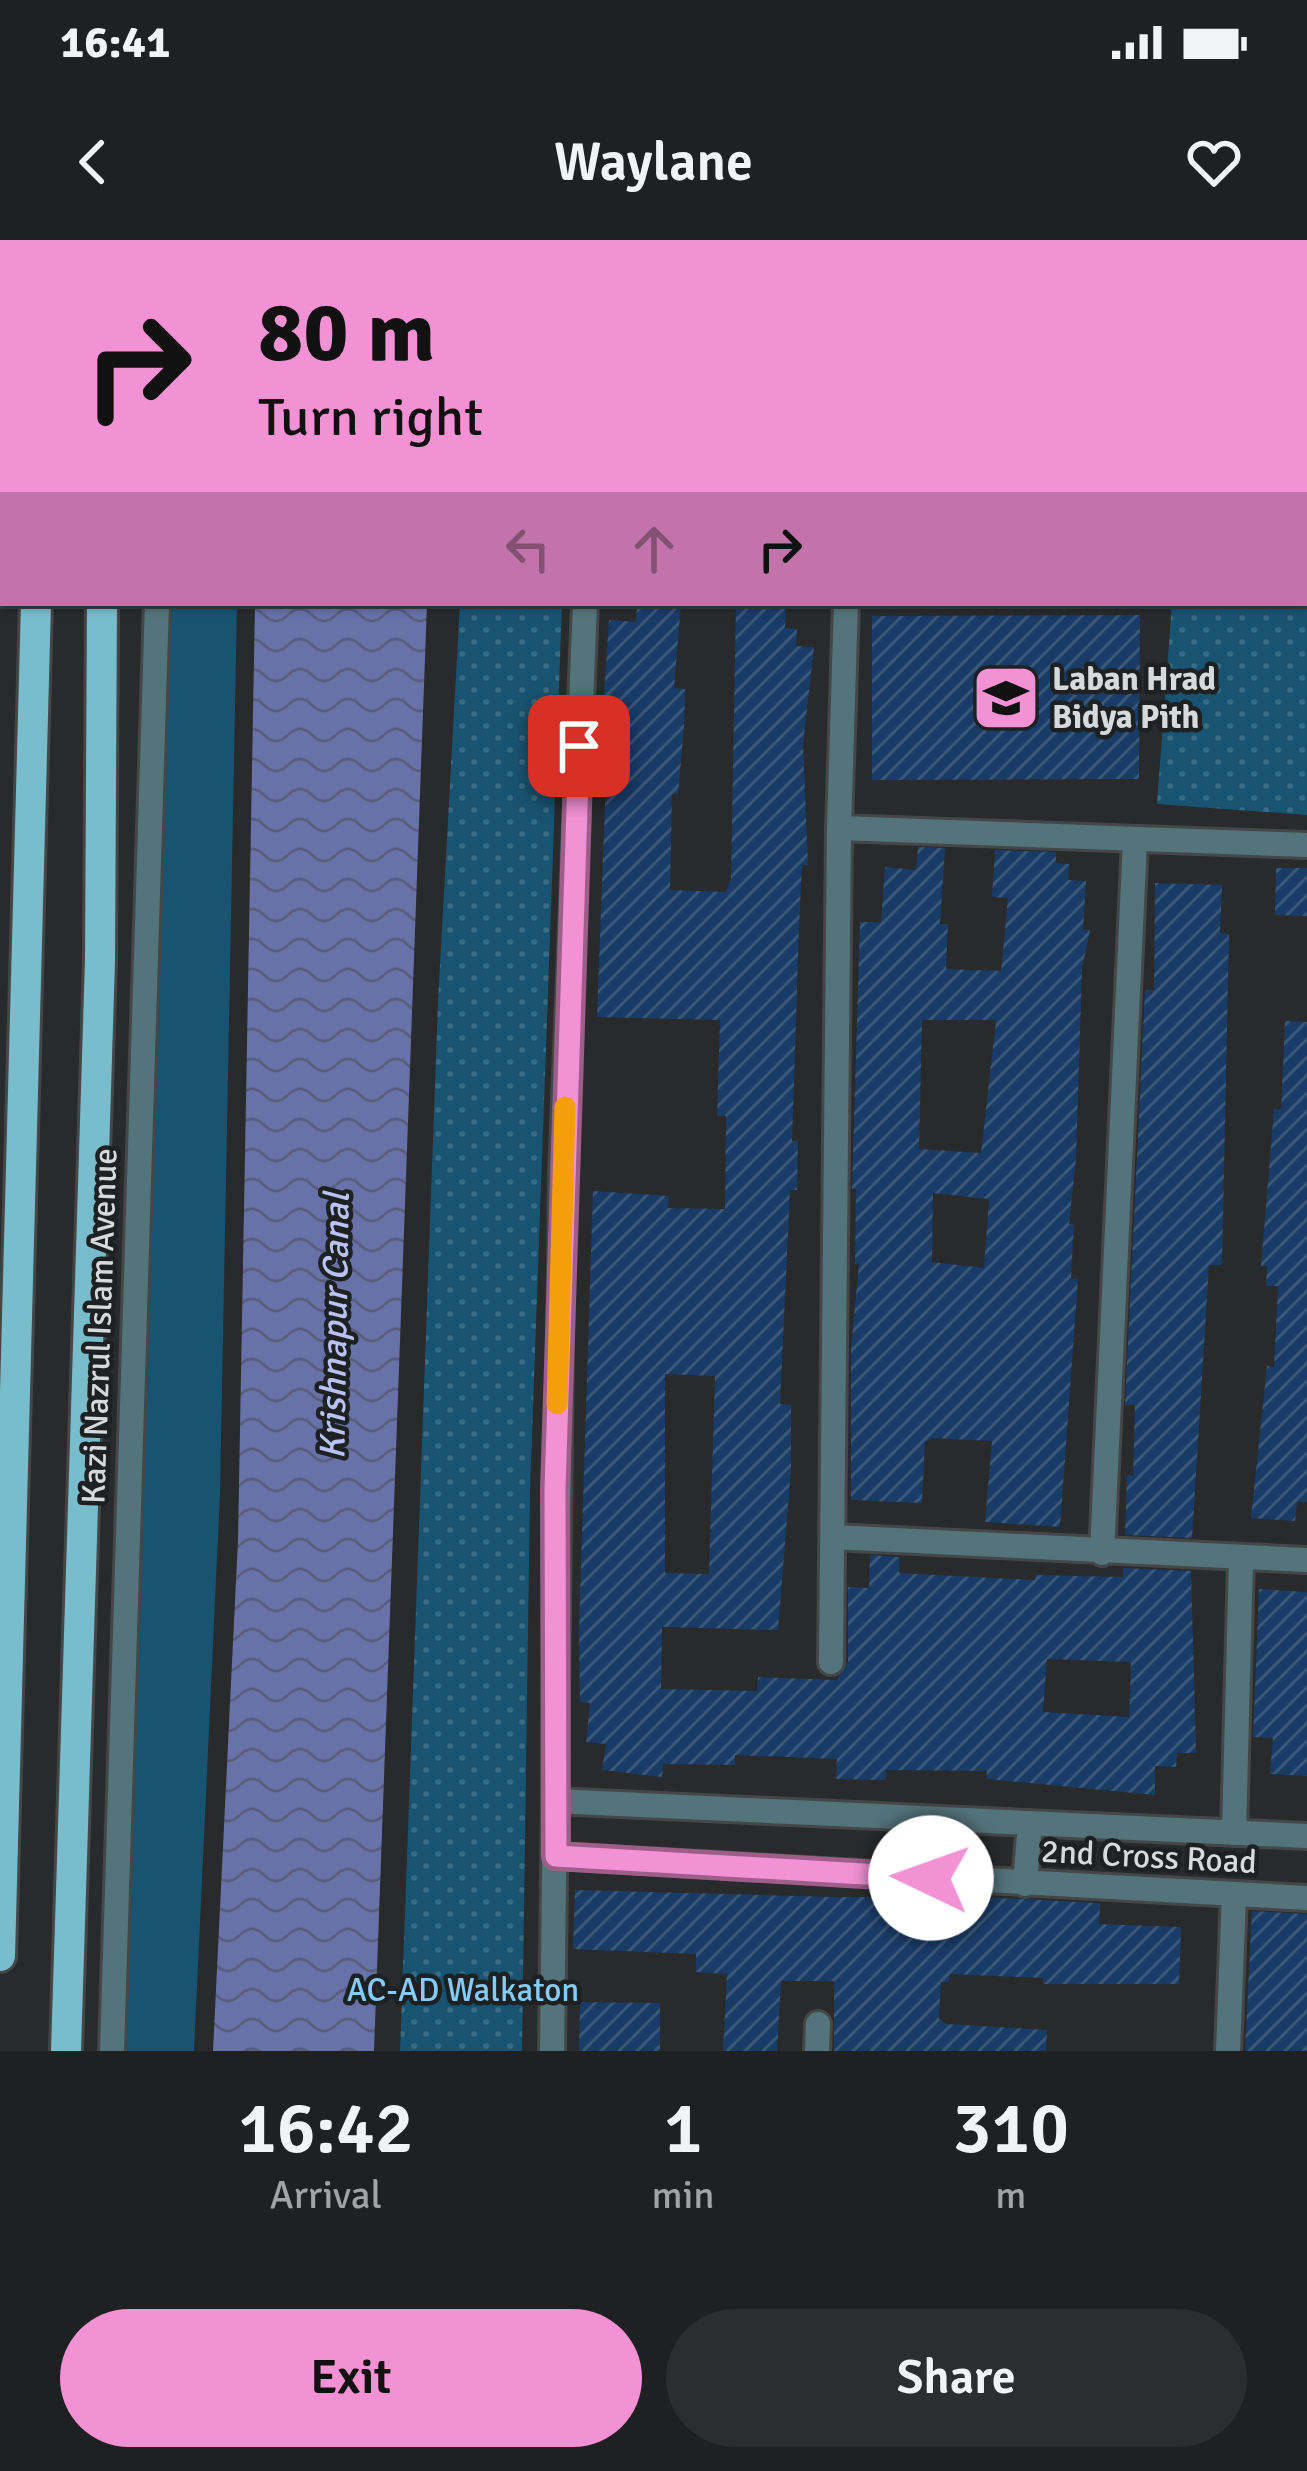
<!DOCTYPE html>
<style>
:root{--surface:#1e2021;--page:#2b2d2e;--text:#f1f3f6;--muted:#a1a3a5;--line:#3c3e3f;--accent:#f391d5}
body{margin:0;font-family:Signika,sans-serif;background:var(--page);color:var(--text);height:100vh;display:flex;flex-direction:column;font-size:45px;white-space:nowrap}
*{box-sizing:border-box;margin:0}
p{font-size:39px;color:var(--muted)}
.icon{flex:none;width:66px;height:66px;fill:none;stroke:currentColor;stroke-width:2;stroke-linecap:round;stroke-linejoin:round}
.map{position:relative;height:1811px;overflow:hidden}
.panel{display:flex;flex-direction:column;background:var(--surface);flex:1}
.panel>*{flex:none}
.hud{position:absolute;left:0px;top:0px;width:1308px;height:366px;box-shadow:0 3px 9px #0004,0 0 0 3px var(--line);background:#f391d5;color:#111;overflow:hidden}
.pin{position:absolute;display:grid;place-items:center;width:102px;height:102px;color:#fff;margin:-51px;border-radius:24px;box-shadow:0 6px 18px #0006}
.me{position:absolute;width:132px;margin:-66px;rotate:273deg;stroke-linejoin:round;filter:drop-shadow(0 0 9px #0008)}
.turn{display:flex;align-items:center;gap:42px;height:252px;padding:0 60px;font-size:54px}
.turn .icon{width:156px;height:156px;stroke-width:2.5}
.turn b{display:block;font-size:84px;line-height:102px}
.lanes{display:flex;align-items:center;height:114px;padding:0 60px;background:#0003;justify-content:center;gap:60px;direction:ltr}
.lanes .off{opacity:.35}
.eta{display:flex;justify-content:space-evenly;align-items:center;height:204px;text-align:center}
.eta b{font-size:72px;font-weight:600;line-height:84px}
.action{display:flex;gap:24px;margin-top:auto;padding:24px 60px}
.action a{flex:1;height:138px;border-radius:72px;background:var(--accent);color:#111;font-size:48px;font-weight:600;line-height:138px;text-align:center}
.action a+a{background:var(--page);color:var(--text)}
.status{display:flex;justify-content:space-between;align-items:center;height:84px;padding:0 60px;background:var(--surface);direction:ltr}
.status svg{height:33px;fill:currentColor}
header{display:flex;justify-content:space-between;align-items:center;height:156px;padding:0 60px;background:var(--surface);font-size:54px;font-weight:600}
.map>svg:first-child{display:block}
.grass{fill:#185471}
.park{fill:url(#park-dots)}
.water{fill:url(#water-waves)}
.building{fill:url(#building-hatch);fill-rule:evenodd}
.lines{fill:none;stroke-linecap:round;stroke-linejoin:round}
.minor-casing{stroke:#444648;stroke-width:30}
.tertiary-casing{stroke:#444648;stroke-width:30}
.primary-casing{stroke:#444648;stroke-width:36}
.minor{stroke:#54747b;stroke-width:24}
.tertiary{stroke:#54747b;stroke-width:24}
.primary{stroke:#79bdcc;stroke-width:30}
.route-casing{stroke:#9e5e8a;stroke-width:30}
.route{stroke:#f391d5;stroke-width:21}
.slow{stroke:#f59e0b;stroke-width:21}
.labels{text-anchor:middle;dominant-baseline:central;stroke-width:9;stroke-linejoin:round;paint-order:stroke}
.poi-label{font-size:33px;font-weight:bold;fill:#d7d9da;stroke:#1e2122;text-anchor:start}
.street-label{font-size:33px;fill:#d7d9da;stroke:#1e2122}
.park-label{font-size:33px;fill:#84ccf5;stroke:#1e2122}
.water-label{font-size:36px;font-style:italic;fill:#b9c2f3;stroke:#1e2122}
</style>
<div class="status"><b>16:41</b><svg viewBox="0 0 49 12"><path d="M0 12V9h3v3zM5 12V6h3v6zM10 12V3h3v9zM15 12V0h3v12zM26 1h20v11H26zM47 4h2v5h-2z"/></svg></div>
<header><svg class="icon" aria-label="back" viewBox="0 0 24 24"><path d="M15 5l-7 7 7 7"/></svg>Waylane<svg class="icon" aria-label="heart" viewBox="0 0 24 24"><path d="M12 20l-8-8c-3-5 5-10 8-4 3-6 11-1 8 4z"/></svg></header>
<div class="map">
<svg width="1307" height="1811" viewBox="0 0 1307 1811">
<defs>
<pattern id="park-dots" width="8" height="8" patternUnits="userSpaceOnUse" patternTransform="scale(3)"><rect width="8" height="8" fill="#185471"/><path d="M2 2h.1M6 6h.1" fill="none" stroke="#396c85" stroke-width="1.8" stroke-linecap="round"/></pattern>
<pattern id="water-waves" width="16" height="10" patternUnits="userSpaceOnUse" patternTransform="scale(3)"><rect width="16" height="10" fill="#6972a8"/><path d="M0 5q4-4 8 0t8 0" fill="none" stroke="#595e7f"/></pattern>
<pattern id="building-hatch" width="6" height="6" patternUnits="userSpaceOnUse" patternTransform="scale(3)"><rect width="6" height="6" fill="#193c67"/><path d="M-1 1l2-2M0 6l6-6M5 7l2-2" fill="none" stroke="#3a587c"/></pattern>
</defs>
<rect width="100%" height="100%" fill="#282a2c"/>
<!-- grass -->
<path class="grass" d="M155,363H237L220,1254L194,1811H104Z"/>
<!-- park -->
<path class="park" d="M1307,176V575L1157,564L1172,363H1305Z
M460,363H562L530,1251L522,1811H400L438,761Z"/>
<!-- water -->
<path class="water" d="M255,363H427L374,1811H213L238,1300Z"/>
<!-- building -->
<path class="building" d="M637,363H681L674,448L685,449L684,487L678,554H672L670,650L726,652L731,638L736,363H786L785,388L797,389L796,406L814,407L803,504L808,625H802L799,687L792,901H798L797,950H790L780,1164L791,1165V1229L778,1390L662,1387L661,1449L757,1451L758,1437L837,1440L848,1422V1347L869,1348L870,1315L900,1317L899,1333L1035,1340V1335L1123,1337V1328L1191,1331L1196,1513H1177L1176,1527L1155,1526V1555L986,1539L987,1531L886,1530V1540L836,1539L837,1519L735,1515V1525L663,1524L662,1537L602,1530L606,1504L586,1502L590,1463L580,1462L579,1389L593,951L669,956L668,968L725,969L726,876H717L720,780L597,777L608,484H602L609,380L636,382ZM665,1134L715,1136L709,1334L665,1333ZM1047,1419L1131,1422L1129,1477L1043,1472Z
M1140,375L1139,539L872,540V376Z
M918,607L945,608L940,684H948L946,729L1001,731L1008,658L992,657L995,610L1056,612V623L1069,624L1068,640L1086,641L1083,689L1090,690L1082,729L1076,918L1069,984H1074L1071,1038L1078,1039L1060,1287L985,1282L992,1201L933,1198L925,1202L922,1263L851,1260V1108L859,1024H855L856,949H852L860,682H881L885,627L916,630ZM922,780H996L981,913L919,909ZM933,953L989,959L984,1028L932,1022Z
M1276,628H1307V676L1275,675Z
M1155,643L1222,645L1220,693L1229,694L1222,1025H1209L1192,1298L1125,1295L1127,1235H1133L1135,1165H1125L1145,750H1154Z
M1285,781L1307,782V1262H1297L1295,1281L1251,1278L1267,1126L1274,1127L1278,1046H1266L1267,1026H1261L1274,869L1281,870Z
M1259,1349L1307,1352V1536L1270,1534L1273,1498L1253,1497Z
M575,1650L836,1657H897V1653L1100,1663L1099,1684L1181,1687L1179,1744H1043V1738L950,1734L949,1742H941L939,1779L947,1784L1047,1790L1046,1811H834V1741H781L777,1811H723L727,1734L696,1732V1714L573,1709Z
M1252,1671L1307,1674V1811H1245Z
M580,1762L660,1763V1811H579Z"/>
<g class="lines">
<defs>
<path id="minor" d="M857,3V0
M1062,3V0
M1283,3V0
M1305,131H1307
M839,588L1307,605
M833,1297L1307,1320
M1102,1313L1135,600
M831,1422L839,588L846,363
M1234,1593L1241,1318
M817,1811L818,1784
M1228,1811L1234,1654"/>
<path id="tertiary" d="M164,3V0
M597,3V0
M555,1561L1307,1596
M556,1616L1307,1658
M1025,1644L1030,1583
M112,1811L157,363
M552,1811L562,936L585,363"/>
<path id="primary" d="M39,3V0
M103,3V0
M0,1716L36,363
M66,1811L100,721L102,363"/>
</defs>
<!-- minor casing -->
<use href="#minor" class="minor-casing"/>
<!-- tertiary casing -->
<use href="#tertiary" class="tertiary-casing"/>
<!-- primary casing -->
<use href="#primary" class="primary-casing"/>
<!-- minor -->
<use href="#minor" class="minor"/>
<!-- tertiary -->
<use href="#tertiary" class="tertiary"/>
<!-- primary -->
<use href="#primary" class="primary"/>
</g>
<g class="lines">
<defs>
<path id="route" d="M579,506L555,1249L556,1616L931,1638"/>
</defs>
<!-- route casing -->
<use href="#route" class="route-casing"/>
<!-- route -->
<use href="#route" class="route"/>
<!-- slow -->
<path class="slow" d="M557,1164L565,867"/>
</g>
<!-- icons -->
<defs>
<symbol id="school-square" viewBox="-11 -11 22 22"><rect x="-9" y="-9" width="18" height="18" rx="4" fill="#f391d5" stroke="#1e2122"/><path d="M0-5L7-2L0 1L-7-2ZM-4 1L0 2.5L4 1V4Q0 6-4 4Z" fill="#111"/></symbol>
</defs>
<g fill-rule="evenodd">
<use href="#school-square" x="968" y="420" width="76" height="76"/>
</g>
<g class="labels">
<!-- poi labels -->
<g class="poi-label">
<text x="1052" y="439">Laban Hrad<tspan x="1052" dy="38">Bidya Pith</tspan></text>
</g>
<!-- street labels -->
<g class="street-label">
<text transform="translate(100 1086) rotate(-88)">Kazi Nazrul Islam Avenue</text>
<text transform="translate(1149 1617) rotate(3)">2nd Cross Road</text>
</g>
<!-- park labels -->
<g class="park-label">
<text x="463" y="1750">AC-AD Walkaton</text>
</g>
<!-- water labels -->
<g class="water-label">
<text transform="translate(335 1086) rotate(-89)">Krishnapur Canal</text>
</g>
</g>
</svg>
<div class="pin" style="left:579px;top:506px;background:#d93025"><svg class="icon" aria-label="arrive" viewBox="0 0 24 24"><path d="M6 21V4h12l-3 4 3 4H6"/></svg></div>
<svg class="me" style="left:931px;top:1638px" viewBox="-20 -20 40 40"><circle r="19" fill="#fff"/><path d="M0-13L10 11 0 6-10 11z" fill="#f391d5"/></svg>
<div class="hud">
<div class="turn"><svg class="icon" aria-label="right" viewBox="0 0 24 24"><path d="M7 20v-9h11M14 6l5 5-5 5"/></svg><div><b>80 m</b>Turn right</div></div>
<div class="lanes"><svg class="icon off" aria-label="left" viewBox="0 0 24 24"><path d="M17 20v-9H6M10 6l-5 5 5 5"/></svg><svg class="icon off" aria-label="ahead" viewBox="0 0 24 24"><path d="M12 20V5M6 11l6-6 6 6"/></svg><svg class="icon" aria-label="right" viewBox="0 0 24 24"><path d="M7 20v-9h11M14 6l5 5-5 5"/></svg></div>
</div>
</div>
<section class="panel">
<div class="eta">
<div><b>16:42</b><p>Arrival</p></div>
<div><b>1</b><p>min</p></div>
<div><b>310</b><p>m</p></div>
</div>
<div class="action"><a>Exit</a><a>Share</a></div>
</section>
